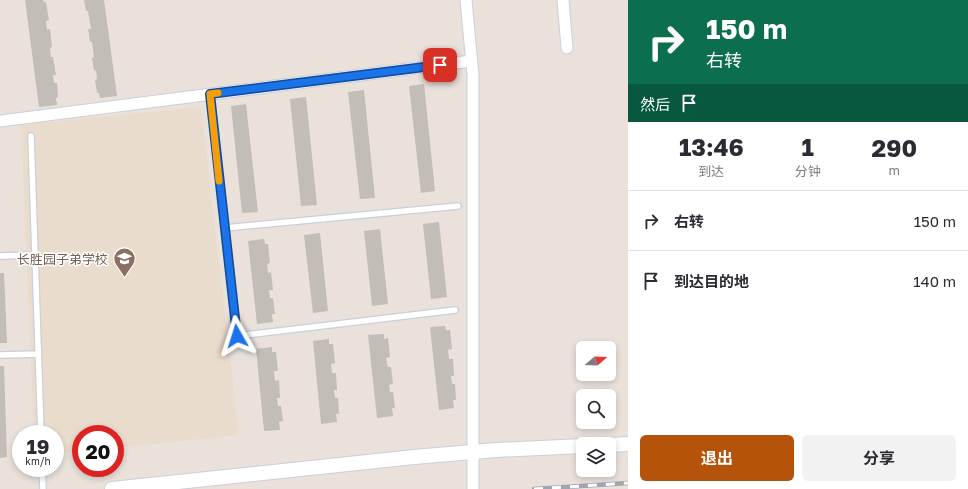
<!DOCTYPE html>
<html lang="zh">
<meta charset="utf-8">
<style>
:root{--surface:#fff;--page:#f2f2f3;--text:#2b2b33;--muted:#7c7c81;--line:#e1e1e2;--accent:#b45309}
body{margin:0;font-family:"Golos Text","Noto Sans SC",sans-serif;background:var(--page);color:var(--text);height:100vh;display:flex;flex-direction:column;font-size:15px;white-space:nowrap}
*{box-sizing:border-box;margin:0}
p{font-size:13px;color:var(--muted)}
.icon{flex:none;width:22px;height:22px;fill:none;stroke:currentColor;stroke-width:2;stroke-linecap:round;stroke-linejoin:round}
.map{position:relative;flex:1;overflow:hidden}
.drawer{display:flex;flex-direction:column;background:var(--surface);width:340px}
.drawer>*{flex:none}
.hud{background:#0b6e4f;color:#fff;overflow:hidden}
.needle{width:26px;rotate:71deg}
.fabs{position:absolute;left:576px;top:341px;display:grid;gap:8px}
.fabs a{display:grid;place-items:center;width:40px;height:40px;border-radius:6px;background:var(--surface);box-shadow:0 2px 6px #0003;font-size:20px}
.speed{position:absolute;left:12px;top:425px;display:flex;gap:8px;font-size:20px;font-weight:700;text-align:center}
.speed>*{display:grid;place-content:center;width:52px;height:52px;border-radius:50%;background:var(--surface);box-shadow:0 2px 6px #0003;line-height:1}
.speed small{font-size:10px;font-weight:400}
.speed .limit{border:6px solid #d22;background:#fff;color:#111}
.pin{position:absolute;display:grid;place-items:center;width:34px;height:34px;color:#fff;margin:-17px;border-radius:8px;box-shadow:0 2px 6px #0006}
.me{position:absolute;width:44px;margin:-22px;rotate:354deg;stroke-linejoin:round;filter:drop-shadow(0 0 3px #0008)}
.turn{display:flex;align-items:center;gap:14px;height:84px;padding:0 12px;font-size:18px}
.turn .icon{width:52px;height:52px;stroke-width:2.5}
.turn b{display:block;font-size:28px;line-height:34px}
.then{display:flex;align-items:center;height:38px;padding:0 12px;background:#0003;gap:8px;font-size:15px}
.eta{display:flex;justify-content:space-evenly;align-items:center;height:68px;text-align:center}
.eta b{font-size:24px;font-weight:700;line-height:28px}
.cta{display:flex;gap:8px;margin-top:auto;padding:8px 12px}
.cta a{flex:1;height:46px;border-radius:6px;background:var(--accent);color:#fff;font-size:16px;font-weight:700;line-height:46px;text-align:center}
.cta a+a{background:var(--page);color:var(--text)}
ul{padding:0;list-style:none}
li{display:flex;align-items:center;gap:12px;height:60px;padding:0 12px;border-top:1px solid var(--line)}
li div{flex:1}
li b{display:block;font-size:15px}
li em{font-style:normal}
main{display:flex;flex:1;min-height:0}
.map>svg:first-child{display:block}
.education{fill:#eadccc}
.building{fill:#c2bdb7}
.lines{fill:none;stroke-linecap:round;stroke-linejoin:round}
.service-casing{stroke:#cacfd9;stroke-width:8}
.minor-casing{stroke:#cacfd9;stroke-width:13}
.tertiary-casing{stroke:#cacfd9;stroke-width:16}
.service{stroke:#fff;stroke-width:5.5}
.minor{stroke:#fff;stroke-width:11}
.tertiary{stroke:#fff;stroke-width:14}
.rail-casing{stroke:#9fa4b1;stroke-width:4.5}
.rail{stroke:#fff;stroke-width:3;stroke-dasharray:9;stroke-linecap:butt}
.route-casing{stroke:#114b97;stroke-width:10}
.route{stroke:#1a73e8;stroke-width:7}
.slow{stroke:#f59e0b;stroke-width:7}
.labels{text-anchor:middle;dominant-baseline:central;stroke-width:3;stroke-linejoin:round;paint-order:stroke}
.education-label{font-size:13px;fill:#785e54;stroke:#fff;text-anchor:end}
</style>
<main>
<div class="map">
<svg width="628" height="489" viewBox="0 0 628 489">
<rect width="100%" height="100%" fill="#eae1db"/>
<!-- education -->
<path class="education" d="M201,107L239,435L115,448V434H81V451L55,454V434H34L21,125Z"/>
<!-- building -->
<path class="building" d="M25,0H43L44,2H46L49,20L46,21L47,30L50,29L52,47L50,48L51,57H53L56,75H53L54,83H57L58,97L56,98L57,105L39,107Z
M84,0H104L117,96L100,98L99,93H97L95,80L97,79L96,70L94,71L92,58L94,57L92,42H90L88,29H91L88,11H86Z
M424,84L435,191L421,193L409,86Z
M364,90L375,198L360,199L348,92Z
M306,97L317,205L301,206L290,99Z
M246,104L258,212L242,213L231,106Z
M439,222L447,297L431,299L423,224Z
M380,229L388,304L372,306L364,231Z
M320,233L328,311L313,313L304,235Z
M264,239L265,244H268L270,263L267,264L268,273L271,272L273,290H269L270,298H273L275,314H272L273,322L257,324L248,241Z
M0,273H4L7,343H0Z
M445,326L446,330H450L452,349L448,350L449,359H453L454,376H451L452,384H455L456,400H453L454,408L439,410L430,327Z
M384,334V339L388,338L390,357L386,358L388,367H391L393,384L389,385L390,392H393L395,408H392L393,416L377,418L368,335Z
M329,339V344H333L335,363L331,364L332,373H336L337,390H334L335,398H338L339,414H336L337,422L321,424L313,341Z
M272,347V352H276L278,371H274L275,381L279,380L280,398H277L278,406H281L283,421L279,422L280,430L264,431L256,349Z
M0,366H4L7,457L0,458Z"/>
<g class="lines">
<defs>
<path id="service" d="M210,94L237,336L455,310
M31,136L41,434
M225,228L458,206
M0,256L35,255
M0,355L38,354
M42,468L43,489"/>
<path id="minor" d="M466,0L473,75V489
M563,0L567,48
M0,121L471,61"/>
<path id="tertiary" d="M609,445L628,444
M112,489L414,457L496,450L583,446"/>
</defs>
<!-- service casing -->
<use href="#service" class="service-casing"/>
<!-- minor casing -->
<use href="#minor" class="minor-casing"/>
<!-- tertiary casing -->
<use href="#tertiary" class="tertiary-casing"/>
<!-- service -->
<use href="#service" class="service"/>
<!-- minor -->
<use href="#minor" class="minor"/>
<!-- tertiary -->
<use href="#tertiary" class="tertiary"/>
<defs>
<path id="rail" d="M534,489L628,483"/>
</defs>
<!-- rail casing -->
<use href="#rail" class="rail-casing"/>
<!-- rail -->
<use href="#rail" class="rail"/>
</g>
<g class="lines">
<defs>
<path id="route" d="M237,336L210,94L440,65"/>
</defs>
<!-- route casing -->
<use href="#route" class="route-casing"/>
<!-- route -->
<use href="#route" class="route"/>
<!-- slow -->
<path class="slow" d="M218,93L210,94L219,181"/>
</g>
<!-- icons -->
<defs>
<symbol id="school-pin" viewBox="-11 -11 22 30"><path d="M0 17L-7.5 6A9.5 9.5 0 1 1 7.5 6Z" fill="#8d6e63" stroke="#fff"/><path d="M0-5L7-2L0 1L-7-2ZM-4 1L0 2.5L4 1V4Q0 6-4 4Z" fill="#fff"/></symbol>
</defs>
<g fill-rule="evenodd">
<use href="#school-pin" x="112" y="246" width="25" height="34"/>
</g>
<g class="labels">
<!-- education labels -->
<g class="education-label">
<text x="108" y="259">长胜园子弟学校</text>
</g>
</g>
</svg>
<div class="fabs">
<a><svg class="needle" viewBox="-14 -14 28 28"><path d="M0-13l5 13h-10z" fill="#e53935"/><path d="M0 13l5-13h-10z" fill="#7c7c81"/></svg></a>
<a><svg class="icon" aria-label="search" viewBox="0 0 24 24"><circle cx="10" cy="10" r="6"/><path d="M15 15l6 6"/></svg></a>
<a><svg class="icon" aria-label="layers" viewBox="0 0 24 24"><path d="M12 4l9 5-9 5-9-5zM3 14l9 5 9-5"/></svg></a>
</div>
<div class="speed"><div>19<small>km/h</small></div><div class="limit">20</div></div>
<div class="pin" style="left:440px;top:65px;background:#d93025"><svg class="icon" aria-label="arrive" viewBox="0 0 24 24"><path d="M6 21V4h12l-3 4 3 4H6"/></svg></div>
<svg class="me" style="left:237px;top:336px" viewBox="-20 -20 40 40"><path d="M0-17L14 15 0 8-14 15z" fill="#1a73e8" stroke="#fff" stroke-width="4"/></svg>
</div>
<section class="drawer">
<div class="hud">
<div class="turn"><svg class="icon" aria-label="right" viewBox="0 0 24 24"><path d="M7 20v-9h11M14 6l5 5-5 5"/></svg><div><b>150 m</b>右转</div></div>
<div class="then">然后<svg class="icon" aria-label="arrive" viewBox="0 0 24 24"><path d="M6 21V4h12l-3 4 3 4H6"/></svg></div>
</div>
<div class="eta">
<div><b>13:46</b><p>到达</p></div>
<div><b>1</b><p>分钟</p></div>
<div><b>290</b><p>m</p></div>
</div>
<ul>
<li><svg class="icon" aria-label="right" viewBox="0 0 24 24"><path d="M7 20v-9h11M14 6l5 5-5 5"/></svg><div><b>右转</b></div><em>150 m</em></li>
<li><svg class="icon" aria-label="arrive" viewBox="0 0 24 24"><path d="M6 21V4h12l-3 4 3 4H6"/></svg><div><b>到达目的地</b></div><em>140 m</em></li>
</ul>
<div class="cta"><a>退出</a><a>分享</a></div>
</section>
</main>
